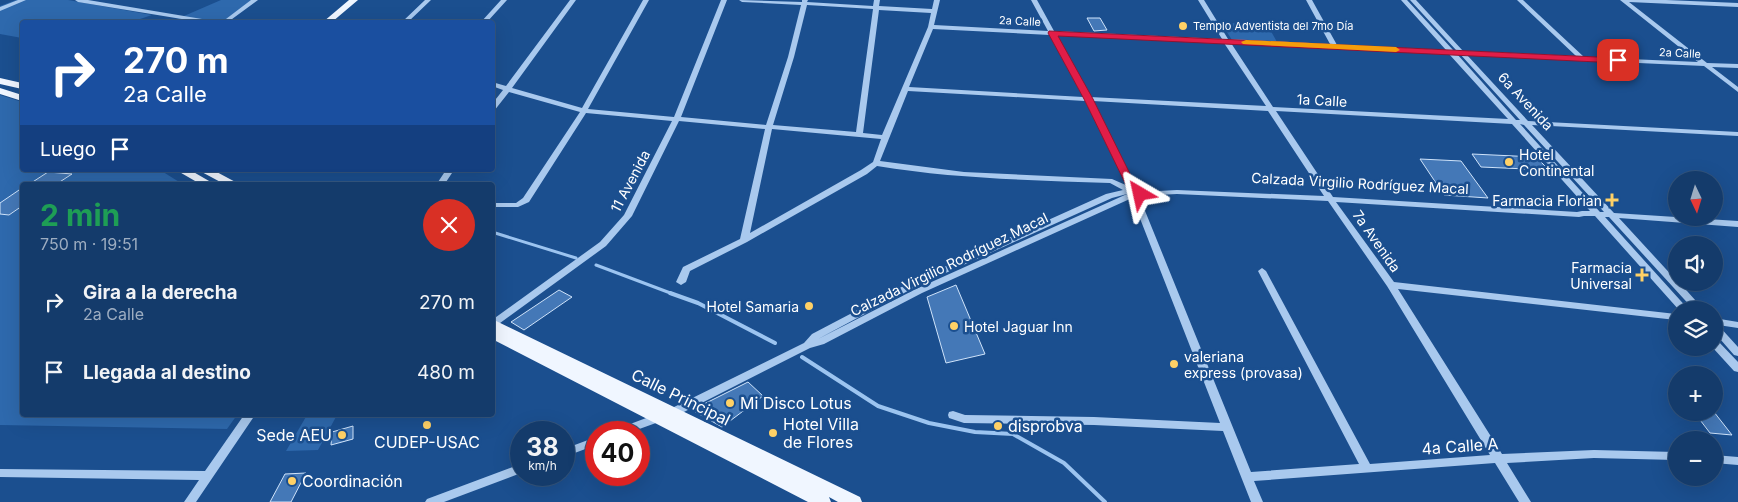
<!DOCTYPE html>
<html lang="es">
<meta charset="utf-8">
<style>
:root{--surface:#143b6b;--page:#1d4271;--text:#f1f3f6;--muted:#9dadc1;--line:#33557e}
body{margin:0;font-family:Inter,sans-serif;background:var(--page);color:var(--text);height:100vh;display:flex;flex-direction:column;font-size:19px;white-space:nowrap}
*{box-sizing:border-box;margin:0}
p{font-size:16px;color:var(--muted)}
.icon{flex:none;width:28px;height:28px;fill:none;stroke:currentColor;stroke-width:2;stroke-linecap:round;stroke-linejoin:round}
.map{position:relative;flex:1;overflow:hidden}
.drawer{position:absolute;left:20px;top:182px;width:475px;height:235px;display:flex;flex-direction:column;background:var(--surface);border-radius:5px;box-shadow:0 5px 20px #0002,0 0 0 1px var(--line)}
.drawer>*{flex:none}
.hud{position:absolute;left:20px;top:20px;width:475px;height:152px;border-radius:5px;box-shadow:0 5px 20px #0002,0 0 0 1px var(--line);background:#1a4fa0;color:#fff;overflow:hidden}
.needle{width:32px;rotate:176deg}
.fabs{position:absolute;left:1668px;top:171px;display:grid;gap:10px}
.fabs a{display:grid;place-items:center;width:55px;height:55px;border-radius:50%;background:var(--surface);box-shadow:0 5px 20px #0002,0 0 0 1px var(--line);font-size:25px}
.speed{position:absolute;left:510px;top:421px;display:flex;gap:10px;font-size:25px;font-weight:700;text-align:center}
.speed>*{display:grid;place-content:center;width:65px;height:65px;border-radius:50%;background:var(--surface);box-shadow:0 5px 20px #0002,0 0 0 1px var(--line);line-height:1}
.speed small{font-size:12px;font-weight:400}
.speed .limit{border:8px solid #d22;background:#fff;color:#111}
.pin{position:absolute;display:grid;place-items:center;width:42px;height:42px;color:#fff;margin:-21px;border-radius:10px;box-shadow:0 2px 8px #0006}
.me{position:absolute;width:55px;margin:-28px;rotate:324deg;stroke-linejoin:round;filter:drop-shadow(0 0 4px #0008)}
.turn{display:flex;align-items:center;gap:18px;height:105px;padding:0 20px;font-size:22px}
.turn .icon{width:65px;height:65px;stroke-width:2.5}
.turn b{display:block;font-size:35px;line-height:42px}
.then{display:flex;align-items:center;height:48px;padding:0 20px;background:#0003;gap:10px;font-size:19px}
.round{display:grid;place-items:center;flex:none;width:52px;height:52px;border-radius:26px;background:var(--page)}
.summary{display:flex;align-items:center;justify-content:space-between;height:85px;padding:0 20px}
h1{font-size:30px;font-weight:700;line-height:38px;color:#1e9e55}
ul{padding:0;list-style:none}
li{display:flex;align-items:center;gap:15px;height:70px;padding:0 20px}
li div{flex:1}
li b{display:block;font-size:19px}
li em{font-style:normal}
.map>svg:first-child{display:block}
.green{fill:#2e69ad}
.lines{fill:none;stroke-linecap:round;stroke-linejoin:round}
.stream-far1{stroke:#9cc4f0;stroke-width:3}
.stream{stroke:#9cc4f0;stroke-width:4}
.building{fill:#4478b7;stroke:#cfe3fa}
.minor{fill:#a9c9ee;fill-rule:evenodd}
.major{fill:#f0f6ff;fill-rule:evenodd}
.route{fill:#e11d48;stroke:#92132f}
.slow{fill:#f59e0b}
.poi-dot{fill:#ffd166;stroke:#1b4f8f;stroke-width:2}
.labels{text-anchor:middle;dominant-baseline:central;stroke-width:5;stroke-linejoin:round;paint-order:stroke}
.far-street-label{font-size:11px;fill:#fff;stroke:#1b4f8f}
.far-poi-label{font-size:11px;fill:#fff;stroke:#1b4f8f;text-anchor:start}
.street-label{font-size:14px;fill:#fff;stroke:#1b4f8f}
.poi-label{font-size:14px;fill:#fff;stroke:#1b4f8f;text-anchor:start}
.near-street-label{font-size:16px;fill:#fff;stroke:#1b4f8f}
.near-poi-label{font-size:16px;fill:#fff;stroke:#1b4f8f;text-anchor:start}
</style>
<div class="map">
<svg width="1738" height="502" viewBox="0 0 1738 502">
<rect width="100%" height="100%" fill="#1b4f8f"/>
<!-- green -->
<path class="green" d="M16,0H68L152,15L131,22H22V38L0,34V6Z
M221,0H253L222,22H189L177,19Z
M1221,23L1267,24L1277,42L1232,40Z
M0,95L22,102V170H160L184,185H22V415H237L227,429L0,425Z
M307,415H337L318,450L286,451Z"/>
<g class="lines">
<!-- stream-far1 -->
<path class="stream-far1" d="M492,232L576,258
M596,265L673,294"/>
<!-- stream -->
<path class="stream" d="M670,293L698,303L775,343
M802,357L878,406L929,423L975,432L1013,434L1064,463L1105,502"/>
</g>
<!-- building -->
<path class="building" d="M1087,18H1100L1107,30L1094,31Z
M1472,154L1536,157L1549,170L1481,167Z
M1420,159L1461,161L1488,198L1444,195Z
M48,172L72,174L55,185H28Z
M22,188V206L9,215L0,214V203Z
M956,285L985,354L946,363L927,297Z
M559,290L572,297L524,330L511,322Z
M748,382L763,396L722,427L692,410Z
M1694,412H1714L1732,435L1710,433Z
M353,426V439L331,445L332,432Z
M306,473L291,502H270L285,474Z"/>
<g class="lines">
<!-- minor -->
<path class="minor" d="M18,0H26L0,11V7Z
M75,0H88L208,20L211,22H200L78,2Z
M251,0H258L228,22H222Z
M425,0H431L408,22H402Z
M501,0H507L487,22H481Z
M570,0H576L512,88L582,108L643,0H649L588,109L674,117L721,0H727L681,117L766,125L788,57L801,5L742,2L739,0L802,2V0H808L807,2L873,6L874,0H880L879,6L932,9L934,0H940L934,25L1048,31L1031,0H1037L1054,31L1222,39L1198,0H1204L1228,39L1330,44L1306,0H1312L1337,45L1446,50L1401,0H1407L1453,50H1456L1410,0H1416L1463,51L1576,56L1517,0H1523L1584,57L1698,62L1620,0H1666L1738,3V7L1629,2L1707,63L1738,64V68L1712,67L1738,87V92L1704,66L1467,55L1528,121L1738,132V136L1532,125L1614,213L1738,221V227L1619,218L1676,280V282H1679L1704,310H1694L1609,217H1605L1689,310H1679L1595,216H1584L1579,217L1336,202L1394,282L1676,314V320L1398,289L1502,454L1594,450L1676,452V460L1594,458L1507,463L1531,502H1519L1495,463L1254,481L1263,502H1251L1223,431L1094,425L964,423L949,418L948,415L949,412L953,411L965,415L1094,417L1220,423L1132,198L922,293L824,344L810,348L678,415L631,432H616L617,429L670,409L804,343L812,334L913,281L1106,194L1123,190L1110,183C1032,180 955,179 877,166L867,174L747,242L690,271L686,282L681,285L676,282L683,267L740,239L765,129L679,121L632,216L606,246L496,326L492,327V320L600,242L624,215L672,121L586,113L529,202L518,207H492V203H516L523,198L580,112L509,92L494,111L492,112V104L503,90L492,86V82L506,86ZM807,5L873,9L856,132L773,125L794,57ZM879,10L931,13L928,27L882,135L863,133ZM933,29L1050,35L1083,97L909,87ZM1056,35L1224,43L1266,106L1090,97ZM1231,43L1449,54L1508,119L1273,107ZM1457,54H1460L1520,120H1516ZM908,91L1085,101L1128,186L1112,179L964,172L880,161ZM1093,101L1268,111L1324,196L1177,190L1140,192L1136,194L1131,193L1137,189ZM1276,111L1512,124L1590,211H1582L1577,212L1333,197ZM1520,124L1524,125L1604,212H1600ZM772,129L881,139L873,162L861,170L750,233ZM1127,194L916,289L818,339L919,285L1112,198ZM1177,194L1328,201L1387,286L1490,455L1370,464L1266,271L1262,268L1258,271L1359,464L1251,472L1139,196Z
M446,170H454L444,185H436Z
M1714,318L1738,322V328L1718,325L1738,347V356L1734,355L1714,332Z
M1714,339L1717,340L1738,362V372L1734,371L1713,348Z
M244,415H255L196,502H184L199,480L0,477V469L205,471Z
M596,437V445L564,457V449Z
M1714,455L1738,457V465L1714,463Z
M521,464V473L444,502H425L427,499Z"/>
<!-- major -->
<path class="major" d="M349,0H358L332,22H323Z
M0,78L22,83V89L0,84Z
M0,88L22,95V101L0,94Z
M176,170H190L216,185H202Z
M198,170H213L241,185H226Z
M492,319L860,497L862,502H838L829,497L831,502H808L492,339Z"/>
</g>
<!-- route -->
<path class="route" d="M1049,31L1618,58L1622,60L1618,63L1058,36L1093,99L1137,188L1145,194L1140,197L1128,189L1084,99L1048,33Z"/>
<!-- slow -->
<path class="slow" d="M1246,40L1396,47L1400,50L1396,52L1243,44L1241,42Z"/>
<!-- markers -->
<g class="poi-dot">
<circle cx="1183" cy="26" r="5"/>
<circle cx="1509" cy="162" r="5"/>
<path d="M1609.5 192.5h5v5h5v5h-5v5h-5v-5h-5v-5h5z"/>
<path d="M1639.5 267.5h5v5h5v5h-5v5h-5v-5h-5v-5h5z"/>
<circle cx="809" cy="306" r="5"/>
<circle cx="954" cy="326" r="5"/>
<circle cx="1174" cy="364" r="5"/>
<circle cx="730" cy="403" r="5"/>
<circle cx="427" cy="425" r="5"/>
<circle cx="998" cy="426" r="5"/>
<circle cx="773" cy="433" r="5"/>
<circle cx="342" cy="435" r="5"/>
<circle cx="292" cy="481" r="5"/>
</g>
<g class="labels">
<!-- far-street labels -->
<g class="far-street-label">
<text transform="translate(1020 21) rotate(3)">2a Calle</text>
<text transform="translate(1680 53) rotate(3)">2a Calle</text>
</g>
<!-- far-poi labels -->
<g class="far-poi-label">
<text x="1193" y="26">Templo Adventista del 7mo Día</text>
</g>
<!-- street labels -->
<g class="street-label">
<text transform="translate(1322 100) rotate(3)">1a Calle</text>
<text transform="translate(1526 101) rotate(47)">6a Avenida</text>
<text transform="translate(630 181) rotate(-62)">11 Avenida</text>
<text transform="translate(1360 183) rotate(3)">Calzada Virgilio Rodríguez Macal</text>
<text transform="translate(1377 241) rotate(55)">7a Avenida</text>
<text transform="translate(949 264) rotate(-26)">Calzada Virgilio Rodríguez Macal</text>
</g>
<!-- poi labels -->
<g class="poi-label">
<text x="1519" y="154">Hotel<tspan x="1519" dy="16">Continental</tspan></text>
<text x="1602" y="200" text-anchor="end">Farmacia Florian</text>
<text x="1632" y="267" text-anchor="end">Farmacia<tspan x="1632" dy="16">Universal</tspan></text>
<text x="799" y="306" text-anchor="end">Hotel Samaria</text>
<text x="964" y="326">Hotel Jaguar Inn</text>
<text x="1184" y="356">valeriana<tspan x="1184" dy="16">express (provasa)</tspan></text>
</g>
<!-- near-street labels -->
<g class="near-street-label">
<text transform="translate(681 397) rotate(26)">Calle Principal</text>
<text transform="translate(1460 446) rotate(-4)">4a Calle A</text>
</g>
<!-- near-poi labels -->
<g class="near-poi-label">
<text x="740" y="403">Mi Disco Lotus</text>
<text x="783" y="424">Hotel Villa<tspan x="783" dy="18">de Flores</tspan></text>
<text x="1008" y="426">disprobva</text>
<text x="332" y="435" text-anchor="end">Sede AEU</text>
<text x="427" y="442" text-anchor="middle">CUDEP-USAC</text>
<text x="302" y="481">Coordinación</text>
</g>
</g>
</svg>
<div class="fabs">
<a><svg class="needle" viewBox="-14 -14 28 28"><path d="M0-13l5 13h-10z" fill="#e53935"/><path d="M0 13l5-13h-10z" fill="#9dadc1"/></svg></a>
<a><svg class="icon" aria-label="sound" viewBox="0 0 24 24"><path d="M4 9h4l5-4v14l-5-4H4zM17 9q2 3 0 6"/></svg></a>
<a><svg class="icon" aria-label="layers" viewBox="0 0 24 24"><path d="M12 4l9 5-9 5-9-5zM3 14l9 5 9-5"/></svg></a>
<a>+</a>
<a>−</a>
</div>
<div class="speed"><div>38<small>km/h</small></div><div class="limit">40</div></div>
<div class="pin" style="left:1618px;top:60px;background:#d93025"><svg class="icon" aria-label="arrive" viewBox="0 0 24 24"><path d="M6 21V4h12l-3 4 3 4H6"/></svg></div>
<svg class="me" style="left:1140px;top:194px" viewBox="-20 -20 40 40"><path d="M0-17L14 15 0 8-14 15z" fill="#e11d48" stroke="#fff" stroke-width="4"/></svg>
<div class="hud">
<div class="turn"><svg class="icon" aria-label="right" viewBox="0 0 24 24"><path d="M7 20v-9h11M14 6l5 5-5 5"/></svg><div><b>270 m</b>2a Calle</div></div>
<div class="then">Luego<svg class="icon" aria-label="arrive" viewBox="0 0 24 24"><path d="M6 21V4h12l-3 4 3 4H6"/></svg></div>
</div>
<section class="drawer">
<div class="summary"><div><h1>2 min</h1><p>750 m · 19:51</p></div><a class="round" style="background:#d93025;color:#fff"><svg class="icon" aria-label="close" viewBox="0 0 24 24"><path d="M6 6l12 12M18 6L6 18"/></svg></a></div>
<ul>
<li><svg class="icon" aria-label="right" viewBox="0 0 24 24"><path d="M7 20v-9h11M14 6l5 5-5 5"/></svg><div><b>Gira a la derecha</b><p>2a Calle</p></div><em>270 m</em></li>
<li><svg class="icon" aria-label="arrive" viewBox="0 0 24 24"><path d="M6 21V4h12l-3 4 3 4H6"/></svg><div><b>Llegada al destino</b></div><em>480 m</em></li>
</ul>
</section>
</div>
